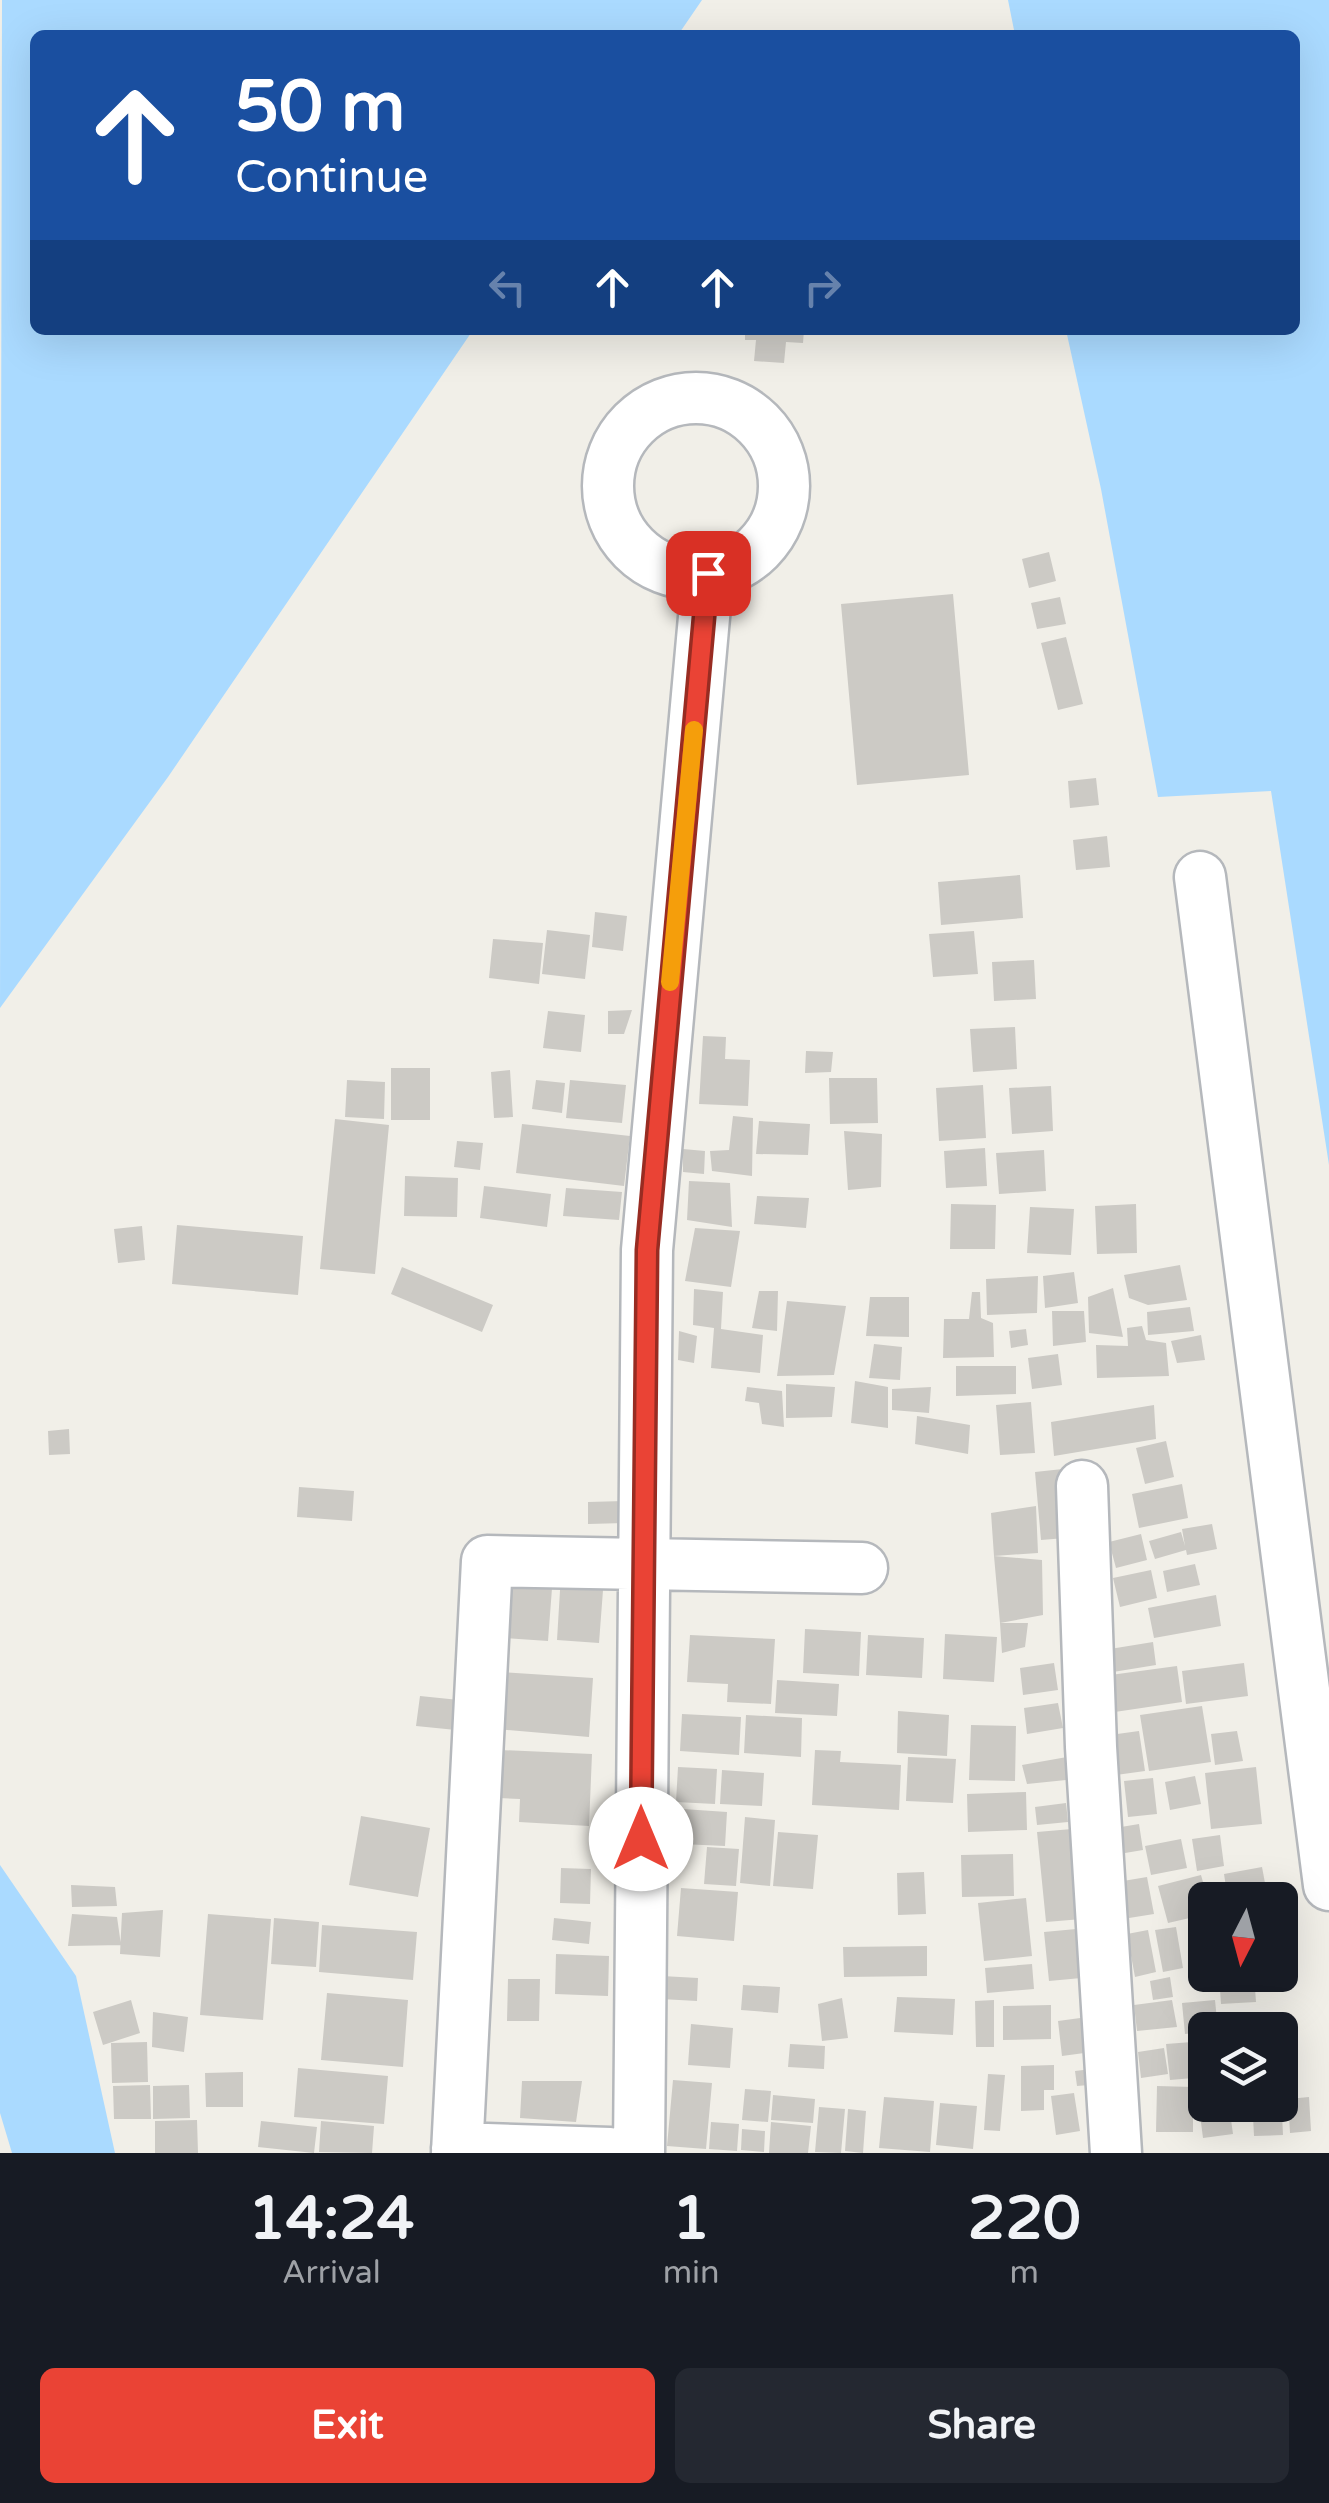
<!DOCTYPE html>
<style>
:root{--surface:#171b24;--page:#242831;--text:#f1f3f6;--muted:#9ea1a6;--accent:#ea4335}
body{margin:0;font-family:"Varela Round",sans-serif;background:var(--page);color:var(--text);height:100vh;display:flex;flex-direction:column;font-size:38px;white-space:nowrap}
*{box-sizing:border-box;margin:0}
p{font-size:32px;color:var(--muted)}
.icon{flex:none;width:55px;height:55px;fill:none;stroke:currentColor;stroke-width:2;stroke-linecap:round;stroke-linejoin:round}
.map{position:relative;height:2153px;overflow:hidden}
.side{display:flex;flex-direction:column;background:var(--surface);flex:1}
.side>*{flex:none}
.top-card{position:absolute;left:30px;top:30px;width:1270px;height:305px;border-radius:15px;box-shadow:0 10px 40px #0002;background:#1a4fa0;color:#fff;overflow:hidden}
.needle{width:65px;rotate:186deg}
.tools{position:absolute;left:1188px;top:1882px;display:grid;gap:20px}
.tools a{display:grid;place-items:center;width:110px;height:110px;border-radius:15px;background:var(--surface);box-shadow:0 10px 40px #0002;font-size:50px}
.pin{position:absolute;display:grid;place-items:center;width:85px;height:85px;color:#fff;margin:-42px;border-radius:20px;box-shadow:0 5px 15px #0006}
.me{position:absolute;width:110px;margin:-55px;rotate:0deg;stroke-linejoin:round;filter:drop-shadow(0 0 8px #0008)}
.turn{display:flex;align-items:center;gap:35px;height:210px;padding:0 40px;font-size:45px}
.turn .icon{width:130px;height:130px;stroke-width:2.5}
.turn b{display:block;font-size:70px;line-height:85px}
.lanes{display:flex;align-items:center;height:95px;padding:0 40px;background:#0003;justify-content:center;gap:50px;direction:ltr}
.lanes .off{opacity:.35}
.eta{display:flex;justify-content:space-evenly;align-items:center;height:170px;text-align:center}
.eta b{font-size:60px;font-weight:800;line-height:70px}
.primary-button{display:flex;gap:20px;margin-top:auto;padding:20px 40px}
.primary-button a{flex:1;height:115px;border-radius:15px;background:var(--accent);color:#fff;font-size:40px;font-weight:800;line-height:115px;text-align:center}
.primary-button a+a{background:var(--page);color:var(--text)}
.map>svg:first-child{display:block}
.water{fill:#aadaff}
.building{fill:#cccac5}
.lines{fill:none;stroke-linecap:round;stroke-linejoin:round}
.minor-casing{stroke:#b5b8bc;stroke-width:55}
.minor{stroke:#fff;stroke-width:50}
.route-casing{stroke:#982c22;stroke-width:25}
.route{stroke:#ea4335;stroke-width:18}
.slow{stroke:#f59e0b;stroke-width:18}
</style>
<div class="map">
<svg width="1329" height="2153" viewBox="0 0 1329 2153">
<rect width="100%" height="100%" fill="#f1efe8"/>
<!-- water -->
<path class="water" d="M2,0H702L678,35H35V330H473L168,777L0,1008Z
M1008,0H1329V1165L1271,791L1158,797L1101,489L1066,330H1295V35H1015Z
M0,1865L76,1976L115,2153H12L0,2113Z"/>
<!-- building -->
<path class="building" d="M745,330H804L803,343L786,342L784,363L754,361L756,340H745Z
M1049,552L1056,581L1029,588L1022,559Z
M953,594L969,775L857,785L841,604Z
M1060,597L1066,624L1037,629L1031,603Z
M1066,637L1083,704L1058,710L1041,643Z
M1096,778L1099,805L1070,808L1068,781Z
M1107,836L1110,867L1076,870L1073,840Z
M1020,875L1023,918L941,925L938,882Z
M595,912L627,916L623,951L592,947Z
M547,930L590,935L585,979L542,974Z
M974,931L978,974L933,977L929,934Z
M493,939L543,943L539,984L489,978Z
M1034,960L1036,999L994,1001L992,962Z
M632,1010L624,1034H608V1011Z
M548,1011L585,1015L581,1052L543,1048Z
M1015,1027L1017,1069L973,1072L970,1029Z
M703,1036L726,1037L725,1059L750,1060L748,1106L699,1104Z
M806,1051L833,1052L831,1072L805,1073Z
M391,1068H430V1120H391Z
M510,1070L513,1117L494,1118L491,1072Z
M829,1078H877L878,1123L830,1124Z
M347,1080L385,1082L384,1119L345,1117Z
M536,1080L565,1083L562,1113L532,1109Z
M570,1080L626,1085L622,1123L566,1118Z
M983,1085L986,1138L939,1141L936,1088Z
M1051,1086L1053,1131L1012,1134L1009,1088Z
M733,1116L753,1118L752,1176L712,1171L710,1151L729,1150Z
M335,1119L389,1125L375,1274L320,1269Z
M759,1121L810,1124L808,1155L756,1154Z
M522,1124L630,1136L624,1186L516,1173Z
M844,1131L882,1134L881,1187L848,1190Z
M457,1141L483,1143L480,1170L454,1167Z
M985,1148L987,1186L946,1188L944,1151Z
M683,1149L705,1151L704,1174L683,1172Z
M1044,1150L1046,1191L999,1194L996,1153Z
M405,1176L458,1178L457,1217L404,1216Z
M689,1181L730,1183L732,1227L687,1220Z
M484,1186L551,1194L547,1227L480,1218Z
M566,1188L622,1192L619,1220L563,1216Z
M757,1196L809,1198L806,1228L754,1224Z
M951,1204L996,1205L995,1249H950Z
M1136,1204L1137,1253L1097,1254L1095,1206Z
M1030,1207L1074,1209L1071,1255L1027,1253Z
M177,1225L303,1236L298,1295L172,1284Z
M142,1226L145,1260L118,1263L114,1229Z
M695,1228L740,1231L731,1287L685,1281Z
M1180,1265L1187,1300L1148,1305L1129,1298L1124,1275Z
M402,1267L493,1305L482,1332L391,1294Z
M1074,1272L1078,1303L1045,1308L1043,1276Z
M1038,1276L1037,1313L987,1315L986,1279Z
M1113,1288L1123,1337L1089,1333L1088,1297Z
M694,1289L723,1292L721,1329L763,1335L760,1373L711,1368L714,1328L693,1325Z
M759,1291H778L777,1331L752,1328Z
M972,1292H980L981,1318L993,1323L994,1357L943,1358L944,1319H969Z
M870,1297H909V1337L866,1336Z
M787,1301L846,1306L834,1375L777,1376Z
M1190,1307L1194,1331L1148,1335L1147,1312Z
M1052,1311H1084L1086,1342L1053,1346Z
M1142,1326L1146,1340L1166,1343L1169,1376L1097,1378L1096,1345L1128,1346L1127,1328Z
M1026,1329L1028,1345L1011,1348L1009,1331Z
M679,1331L697,1336L694,1363L678,1360Z
M1201,1335L1205,1360L1177,1363L1171,1341Z
M874,1344L902,1347L900,1380L869,1378Z
M1058,1354L1062,1385L1032,1389L1028,1358Z
M956,1366H1016V1394L956,1396Z
M855,1381L888,1387V1428L851,1423Z
M786,1384L835,1387L832,1417L786,1418Z
M747,1387L782,1391L784,1427L762,1424L759,1403L745,1401Z
M931,1387L929,1413L892,1410V1389Z
M1031,1402L1035,1453L1000,1455L996,1405Z
M1154,1405L1156,1439L1054,1456L1051,1422Z
M917,1416L970,1425L968,1454L915,1444Z
M69,1429L70,1454L49,1455L48,1431Z
M1166,1441L1174,1477L1145,1484L1136,1448Z
M1072,1468L1078,1537L1041,1540L1035,1472Z
M1182,1484L1188,1518L1139,1528L1132,1494Z
M299,1487L354,1491L352,1521L297,1517Z
M624,1501L625,1523L588,1524V1502Z
M1036,1506L1038,1553L994,1556L1042,1560L1043,1615L1000,1623L994,1556L991,1513Z
M1212,1524L1217,1549L1187,1555L1186,1550L1155,1559L1149,1541L1181,1532L1185,1546L1182,1529Z
M1141,1534L1147,1560L1116,1568L1109,1542Z
M1195,1564L1200,1585L1167,1592L1163,1571Z
M1151,1570L1157,1598L1120,1607L1113,1578Z
M511,1572L553,1575L548,1641L506,1638Z
M561,1574L604,1577L599,1643L557,1640Z
M1216,1595L1221,1626L1154,1638L1148,1608Z
M1000,1623H1028L1025,1647L1002,1653Z
M805,1629L861,1632L859,1676L803,1673Z
M945,1634L997,1637L994,1682L943,1679Z
M690,1635L775,1639L771,1704L727,1702L728,1684L687,1682Z
M868,1635L924,1638L922,1678L866,1675Z
M1153,1642L1156,1665L1113,1672L1110,1649Z
M1054,1663L1058,1690L1023,1695L1020,1668Z
M1244,1663L1248,1696L1186,1704L1182,1671Z
M1177,1666L1182,1702L1108,1713L1103,1676Z
M500,1672L593,1678L589,1737L496,1729Z
M777,1680L839,1684L837,1716L775,1713Z
M420,1696L459,1700L456,1730L416,1726Z
M1058,1703L1063,1728L1027,1734L1024,1708Z
M1202,1706L1211,1762L1149,1771L1140,1715Z
M898,1711L949,1715L947,1756L897,1753Z
M682,1714L741,1717L739,1755L680,1751Z
M746,1715L802,1718L801,1757L744,1753Z
M971,1725L1016,1726L1015,1781L969,1780Z
M1139,1731L1145,1771L1116,1775L1110,1735Z
M1237,1731L1243,1761L1215,1765L1211,1734Z
M500,1750L592,1754L589,1826L519,1822L520,1799L498,1798Z
M815,1750L841,1751L840,1762L901,1765L899,1810L812,1805Z
M908,1757L956,1759L953,1803L906,1801Z
M1067,1757L1066,1780L1027,1784L1022,1765Z
M678,1767L717,1769L715,1804L676,1802Z
M1256,1767L1262,1824L1211,1829L1205,1773Z
M722,1770L764,1773L762,1806L720,1804Z
M1195,1776L1201,1804L1170,1810L1165,1782Z
M1153,1778L1157,1814L1128,1817L1124,1781Z
M1026,1792L1027,1830L968,1832L967,1794Z
M1066,1803L1068,1822L1037,1825L1035,1807Z
M683,1809L727,1812L725,1846L681,1844Z
M361,1816L430,1828L418,1897L349,1885Z
M745,1817L775,1820L770,1886L740,1883Z
M1139,1824L1143,1850L1125,1853L1121,1827Z
M1072,1829L1082,1919L1046,1922L1037,1832Z
M778,1832L818,1835L813,1889L773,1886Z
M1220,1835L1224,1866L1197,1871L1192,1839Z
M1181,1839L1187,1868L1151,1875L1145,1846Z
M707,1847L739,1849L736,1886L704,1884Z
M1013,1854L1014,1896L962,1897L961,1855Z
M1262,1867L1268,1899L1228,1900L1224,1874Z
M561,1868L591,1869L590,1904L560,1903Z
M924,1872L926,1914L898,1915L897,1873Z
M1201,1875L1208,1900L1205,1906L1191,1909L1194,1917L1168,1923L1158,1886Z
M1147,1877L1154,1914L1129,1918L1123,1881Z
M71,1885L115,1887L117,1906L72,1907Z
M681,1888L738,1892L734,1941L677,1936Z
M1026,1898L1032,1956L984,1961L978,1903Z
M163,1910L160,1957L120,1954L122,1913Z
M72,1914L117,1917L121,1945L68,1946Z
M208,1914L271,1919L263,2020L200,2015Z
M274,1918L319,1922L316,1967L271,1964Z
M554,1918L591,1922L589,1944L552,1940Z
M322,1925L417,1932L413,1980L319,1972Z
M1176,1927L1183,1968L1163,1972L1155,1930Z
M1087,1928L1092,1977L1049,1981L1044,1932Z
M1148,1930L1156,1972L1135,1977L1127,1934Z
M1205,1940V1961L1191,1963L1188,1944Z
M927,1946V1976L844,1977L843,1947Z
M556,1954L609,1956L608,1996L555,1994Z
M1032,1964L1034,1989L987,1993L985,1968Z
M1219,1975H1254L1256,2002L1221,2004Z
M662,1976L698,1978L697,2001L661,1999Z
M1170,1977L1173,1997L1153,2000L1150,1981Z
M508,1979H540L539,2021H507Z
M743,1985L780,1987L778,2013L741,2010Z
M327,1993L408,2000L403,2067L321,2060Z
M897,1997L955,1999L953,2035L894,2032Z
M842,1998L848,2038L822,2041L818,2004Z
M131,2000L140,2033L103,2045L93,2012Z
M994,2000V2047H976L975,2001Z
M1172,2000L1177,2027L1137,2031L1134,2005Z
M1215,2000L1218,2030L1185,2034L1182,2003Z
M1051,2005V2039L1003,2040V2006Z
M153,2012L188,2017L184,2052L152,2047Z
M1231,2012L1277,2018L1276,2030H1229Z
M1095,2016L1099,2051L1062,2056L1058,2021Z
M691,2024L733,2028L730,2068L688,2065Z
M1205,2041V2077L1170,2080L1166,2044Z
M147,2042L148,2082L112,2083L111,2043Z
M790,2044L825,2046L824,2069L788,2067Z
M1164,2048L1168,2074L1141,2078L1138,2052Z
M1054,2065V2090H1044V2110L1021,2111V2066Z
M298,2068L388,2076L384,2124L294,2117Z
M1100,2068L1101,2084L1077,2086L1075,2071Z
M243,2072V2107H206L205,2073Z
M988,2074L1005,2075L1000,2131L984,2130Z
M673,2080L712,2083L706,2149L667,2146Z
M522,2081H582L576,2122L520,2118Z
M150,2085L151,2119H114L113,2086Z
M189,2085L190,2118L153,2119V2086Z
M1157,2086L1193,2087V2132H1156Z
M745,2089L771,2091L768,2122L742,2120Z
M1074,2093L1080,2131L1056,2135L1051,2096Z
M773,2095L815,2099L813,2123L771,2120Z
M884,2097L934,2101L930,2152L879,2148Z
M1309,2097L1311,2131L1290,2133L1288,2099Z
M940,2103L977,2106L973,2149L936,2145Z
M1229,2105L1233,2134L1203,2138L1199,2107Z
M1234,2105H1266L1267,2115L1282,2114L1283,2135L1254,2136L1253,2116L1235,2117Z
M819,2107L845,2109L841,2153L815,2152Z
M848,2109L866,2111L863,2153L845,2151Z
M197,2120L198,2153H155V2121Z
M261,2121L317,2127L314,2153L258,2147Z
M321,2121L374,2126L372,2153L319,2152Z
M711,2122L739,2124L737,2151L709,2149Z
M771,2122L811,2126L808,2153H769Z
M742,2129L765,2131L764,2152L741,2150Z"/>
<g class="lines">
<defs>
<path id="minor" d="M608 486a88 88 0 1 1 176 0a88 88 0 1 1-176 0Z
M1200,877L1329,1885
M1082,1486L1091,1747L1116,2153
M457,2148L610,2153
M457,2153L487,1561L862,1568
M639,2153L647,1250L708,573"/>
</defs>
<!-- minor casing -->
<use href="#minor" class="minor-casing"/>
<!-- minor -->
<use href="#minor" class="minor"/>
</g>
<g class="lines">
<defs>
<path id="route" d="M641,1839L647,1250L708,573"/>
</defs>
<!-- route casing -->
<use href="#route" class="route-casing"/>
<!-- route -->
<use href="#route" class="route"/>
<!-- slow -->
<path class="slow" d="M670,982L694,730"/>
</g>
</svg>
<div class="tools">
<a><svg class="needle" viewBox="-14 -14 28 28"><path d="M0-13l5 13h-10z" fill="#e53935"/><path d="M0 13l5-13h-10z" fill="#9ea1a6"/></svg></a>
<a><svg class="icon" aria-label="layers" viewBox="0 0 24 24"><path d="M12 4l9 5-9 5-9-5zM3 14l9 5 9-5"/></svg></a>
</div>
<div class="pin" style="left:708px;top:573px;background:#d93025"><svg class="icon" aria-label="arrive" viewBox="0 0 24 24"><path d="M6 21V4h12l-3 4 3 4H6"/></svg></div>
<svg class="me" style="left:641px;top:1839px" viewBox="-20 -20 40 40"><circle r="19" fill="#fff"/><path d="M0-13L10 11 0 6-10 11z" fill="#ea4335"/></svg>
<div class="top-card">
<div class="turn"><svg class="icon" aria-label="ahead" viewBox="0 0 24 24"><path d="M12 20V5M6 11l6-6 6 6"/></svg><div><b>50 m</b>Continue</div></div>
<div class="lanes"><svg class="icon off" aria-label="left" viewBox="0 0 24 24"><path d="M17 20v-9H6M10 6l-5 5 5 5"/></svg><svg class="icon" aria-label="ahead" viewBox="0 0 24 24"><path d="M12 20V5M6 11l6-6 6 6"/></svg><svg class="icon" aria-label="ahead" viewBox="0 0 24 24"><path d="M12 20V5M6 11l6-6 6 6"/></svg><svg class="icon off" aria-label="right" viewBox="0 0 24 24"><path d="M7 20v-9h11M14 6l5 5-5 5"/></svg></div>
</div>
</div>
<section class="side">
<div class="eta">
<div><b>14:24</b><p>Arrival</p></div>
<div><b>1</b><p>min</p></div>
<div><b>220</b><p>m</p></div>
</div>
<div class="primary-button"><a>Exit</a><a>Share</a></div>
</section>
